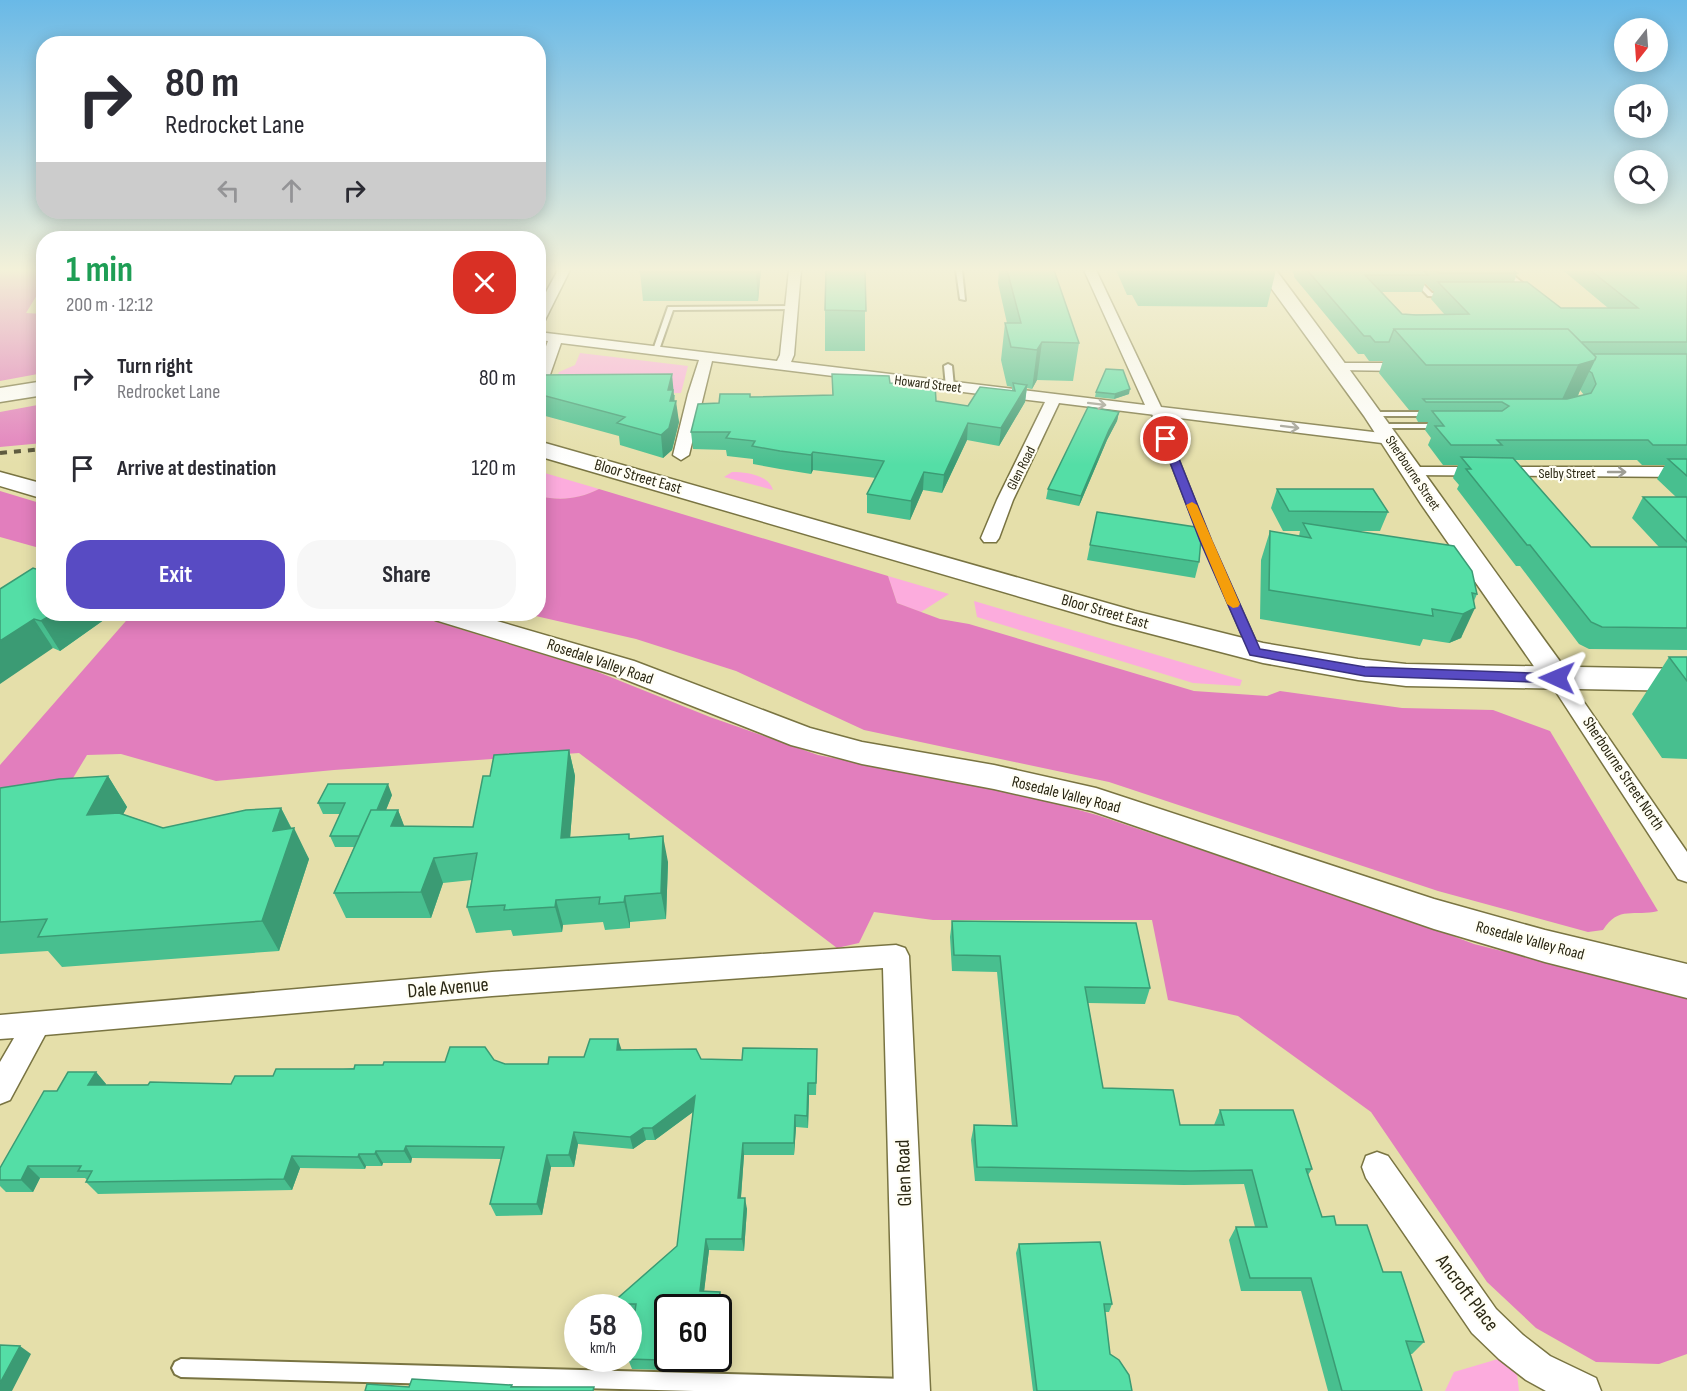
<!DOCTYPE html>
<meta charset="utf-8">
<style>
:root{--surface:#fff;--page:#f7f7f7;--text:#2b2b33;--muted:#7c7c81;--accent:#584bc3}
body{margin:0;font-family:"Sofia Sans Condensed",sans-serif;background:var(--page);color:var(--text);height:100vh;display:flex;flex-direction:column;font-size:22px;white-space:nowrap}
*{box-sizing:border-box;margin:0}
p{font-size:20px;color:var(--muted)}
.icon{flex:none;width:33px;height:33px;fill:none;stroke:currentColor;stroke-width:2;stroke-linecap:round;stroke-linejoin:round}
.map{position:relative;flex:1;overflow:hidden}
.side{position:absolute;left:36px;top:231px;width:510px;height:390px;display:flex;flex-direction:column;background:var(--surface);border-radius:24px;box-shadow:0 3px 15px #0003}
.side>*{flex:none}
.banner{position:absolute;left:36px;top:36px;width:510px;height:183px;border-radius:24px;box-shadow:0 3px 15px #0003;background:#fff;color:var(--text);overflow:hidden}
.needle{width:39px;rotate:197deg}
.fabs{position:absolute;left:1614px;top:18px;display:grid;gap:12px}
.fabs a{display:grid;place-items:center;width:54px;height:54px;border-radius:50%;background:var(--surface);box-shadow:0 3px 15px #0003;font-size:30px}
.speed{position:absolute;left:564px;top:1294px;display:flex;gap:12px;font-size:30px;font-weight:700;text-align:center}
.speed>*{display:grid;place-content:center;width:78px;height:78px;border-radius:50%;background:var(--surface);box-shadow:0 3px 15px #0003;line-height:1}
.speed small{font-size:15px;font-weight:400}
.speed .limit{border:3px solid #111;border-radius:9px;background:#fff;color:#111}
.pin{position:absolute;display:grid;place-items:center;width:51px;height:51px;color:#fff;margin:-26px;border:3px solid #fff;border-radius:50%;box-shadow:0 2px 6px #0007}
.me{position:absolute;width:66px;margin:-33px;rotate:271deg;stroke-linejoin:round;filter:drop-shadow(0 0 4px #0008)}
.turn{display:flex;align-items:center;gap:21px;height:126px;padding:0 30px;font-size:27px}
.turn .icon{width:78px;height:78px;stroke-width:2.5}
.turn b{display:block;font-size:42px;line-height:51px}
.lanes{display:flex;align-items:center;height:57px;padding:0 30px;background:#0003;justify-content:center;gap:30px;direction:ltr}
.lanes .off{opacity:.35}
.round{display:grid;place-items:center;flex:none;width:63px;height:63px;border-radius:24px;background:var(--page)}
.overview{display:flex;align-items:center;justify-content:space-between;height:102px;padding:0 30px}
h1{font-size:36px;font-weight:700;line-height:45px;color:#1e9e55}
.button{display:flex;gap:12px;margin-top:auto;padding:12px 30px}
.button a{flex:1;height:69px;border-radius:24px;background:var(--accent);color:#fff;font-size:24px;font-weight:700;line-height:69px;text-align:center}
.button a+a{background:var(--page);color:var(--text)}
ul{padding:0;list-style:none}
li{display:flex;align-items:center;gap:18px;height:90px;padding:0 30px}
li div{flex:1}
li b{display:block;font-size:22px}
li em{font-style:normal}
.map>svg:first-child{display:block}
.green{fill:#fcacdd}
.forest{fill:#e27ebd}
.lines{fill:none;stroke-linecap:round;stroke-linejoin:round}
.lane-casing{stroke:#797442;stroke-width:4}
.street-casing{stroke:#797442;stroke-width:3}
.secondary-casing{stroke:#797442;stroke-width:3}
.primary-casing{stroke:#797442;stroke-width:3}
.lane{fill:#fff;fill-rule:evenodd}
.street{fill:#fff;fill-rule:evenodd}
.secondary{fill:#fff;fill-rule:evenodd}
.primary{fill:#fff;fill-rule:evenodd}
.rail-far1{stroke:#545135;stroke-width:3;stroke-dasharray:5 5;stroke-linecap:butt}
.rail{stroke:#545135;stroke-width:4;stroke-dasharray:7 7;stroke-linecap:butt}
.wall{fill:#48bf8f;fill-rule:evenodd}
.shaded-wall{fill:#3b9b74}
.building{fill:#54dea6;stroke:#3b9b74;stroke-width:1.5}
.oneway{stroke:#9f9e95}
.route{fill:#584bc3;stroke:#39317f;stroke-width:1.5}
.slow{fill:#f59e0b}
.labels{text-anchor:middle;dominant-baseline:central;stroke-width:4.5;stroke-linejoin:round;paint-order:stroke}
.far-street-label{font-size:14px;fill:#2a2713;stroke:#fffef4}
.street-label{font-size:16px;fill:#2a2713;stroke:#fffef4}
.near-street-label{font-size:20px;fill:#2a2713;stroke:#fffef4}
</style>
<div class="map">
<svg width="1687" height="1391" viewBox="0 0 1687 1391">
<rect width="100%" height="100%" fill="#e5dfaa"/>
<!-- green -->
<path class="green" d="M580,353L688,366L681,393L602,394L551,392L559,372L575,365Z
M538,471L599,489C579,499 560,501 539,496Z
M732,472C746,472 769,475 773,490L724,477Z
M888,576L949,594L921,612L897,603Z
M974,601L1242,680L1240,686L1193,683L977,617Z
M1498,1359L1517,1374L1519,1391H1445L1454,1372Z"/>
<!-- forest -->
<path class="forest" d="M0,270H43V288L40,290L26,313L43,314V373L0,381Z
M43,404V443L0,447V412Z
M599,489L888,576L897,603L940,619L969,624L1194,691L1267,696L1280,691L1402,708L1493,710L1550,731L1658,911C1634,917 1619,905 1603,930L1588,932L1438,891L1109,782L864,730L736,671L636,639L527,614H538L539,496C560,501 579,499 599,489Z
M0,491L43,504V549L0,537Z
M132,614H411L593,670L710,717L818,755L1028,796L1097,815L1216,855L1392,913L1474,944L1687,997V1354L1659,1364L1596,1362L1536,1328L1487,1282L1371,1112L1238,1016L1168,1000L1152,920H933L874,912L859,943L837,948L579,753L334,770L216,781L121,754L87,755L67,788L0,796V765Z"/>
<g class="lines">
<defs>
<path id="lane" d="M956,270H962L965,300L960,299Z
M1403,270H1409L1432,293H1446L1449,295L1446,297L1428,296Z
M1501,270H1507L1531,290V292H1527Z
M792,306L795,308L794,309L673,310L659,350L656,352L653,350L668,307Z
M948,364L952,366L954,387L950,389L946,387L944,366Z
M1152,409L1159,411L1210,541L1260,652L1259,654H1251L1250,652L1202,541L1151,411Z
M1370,412H1429L1433,414L1429,416H1373L1369,414Z
M1378,424H1440L1444,426L1440,428H1378Z
M181,1359L906,1379L912,1382L915,1388L914,1391H694L181,1377L175,1374L172,1368L175,1362Z"/>
<path id="street" d="M558,270H570L545,320L538,324V307Z
M789,270H801L794,355L791,362L1145,405L1084,270H1096L1161,407L1390,434L1398,439L1390,444L1059,403L1013,500L999,538L996,542H984L981,538L997,500L1045,402L712,361L689,455L681,460L673,455L688,394L699,360L561,343L545,389L538,393V368L548,341L538,340V332L777,361L780,355Z
M1339,363H1407L1414,367L1407,371L1334,370L1332,367Z
M1412,467H1687V477L1406,475L1404,472Z
M1557,671L1564,673L1687,852V882L1678,879L1547,678L1550,673Z
M896,945L905,948L909,956L930,1391H894L883,968L492,996L45,1035L10,1100L0,1104V1062L14,1038L0,1039V1015L492,972Z
M1377,1152L1388,1156L1496,1309L1523,1335L1550,1356L1596,1378L1601,1391H1546L1526,1380L1499,1359L1472,1333L1366,1178L1362,1167L1366,1156Z"/>
<path id="secondary" d="M1258,270H1276C1375,402 1470,538 1567,671L1572,678L1567,685L1557,688L1547,685L1421,504L1364,416Z
M0,472L44,484V499L0,486Z
M431,614H473L634,661L810,728L862,742L994,765L1096,788L1434,899L1545,930L1687,964V998L1545,962L1434,929L1092,811L994,789L862,764L791,745L614,675L435,620Z"/>
<path id="primary" d="M44,381V395L0,402V388Z
M538,441L1135,611L1263,643L1358,659L1406,664L1687,669V691L1406,686L1358,680L1263,663L1113,624L538,456Z"/>
</defs>
<!-- lane casing -->
<use href="#lane" class="lane-casing"/>
<!-- street casing -->
<use href="#street" class="street-casing"/>
<!-- secondary casing -->
<use href="#secondary" class="secondary-casing"/>
<!-- primary casing -->
<use href="#primary" class="primary-casing"/>
<!-- lane -->
<use href="#lane" class="lane"/>
<!-- street -->
<use href="#street" class="street"/>
<!-- secondary -->
<use href="#secondary" class="secondary"/>
<!-- primary -->
<use href="#primary" class="primary"/>
<!-- rail-far1 -->
<path class="rail-far1" d="M40,449H44"/>
<!-- rail -->
<path class="rail" d="M0,453L44,449"/>
</g>
<!-- wall -->
<path class="wall" d="M761,270L758,301H643L640,272Z
M825,270H865V351H825V310L826,281Z
M999,270H1054L1079,343L1073,381L1037,380L1032,389L1027,388L1025,402L999,446L967,440L942,493L923,490L910,520L867,513V494L876,478L813,470L811,474L780,469L753,464V459L727,456L726,450L693,449L691,432L719,403L750,397L833,395L890,383L936,401L968,406L1012,391V387L1007,386L1001,360L1005,323H1007L998,283Z
M1116,270H1276L1267,307L1138,306L1132,295H1127Z
M1291,270H1513L1517,273L1514,282L1561,308H1608L1565,272L1560,270H1687V650L1589,649L1579,644L1520,566H1516L1457,489L1459,485L1453,478L1458,465H1443L1428,445L1431,438L1425,430L1428,422H1418L1416,418L1419,410H1409L1379,373L1383,361H1369L1364,354H1358L1294,277V274ZM1425,283L1433,291H1434L1431,299L1445,315L1402,314L1382,292H1422ZM1580,390L1584,395L1578,396ZM1515,460H1637L1642,465H1665L1657,479L1676,497H1643L1632,518L1659,547H1591Z
M538,375L675,395L674,401L679,422L672,450L663,458L620,445L619,436L538,414Z
M1096,392L1129,394L1114,399L1095,397Z
M1119,412L1117,421L1107,440L1079,506L1046,499L1048,489Z
M1277,489L1388,512L1380,531H1357L1477,594L1474,601L1461,638L1449,643L1423,639L1420,646L1260,619L1261,560L1270,531L1299,536L1300,531H1283L1271,508Z
M1090,545L1199,562L1195,578L1087,560Z
M0,589L44,614H106L108,617L60,651L53,648Z
M1669,657H1687V759L1662,758L1632,714Z
M569,750L575,776L570,838L630,839L668,862L666,919L630,922V928L605,930L603,922L563,925L562,932L513,936L511,930L476,933L467,907L472,880L443,883L431,918H346L334,893L354,847H335L330,836L340,814H323L318,803L392,795L386,810H398L404,826L473,827L490,776Z
M108,776L127,807L123,814L163,828L281,808L292,829L309,859L279,951L62,967L48,951L0,954V788Z
M952,921L1150,988L1145,1004L1088,1003L1103,1088L1180,1125H1214L1220,1110L1312,1169L1308,1175L1322,1217L1336,1225L1383,1272L1424,1342L1412,1354H1410L1422,1391H1328L1301,1291H1241L1229,1240L1236,1227H1255L1244,1184L1184,1185L975,1181L971,1140L974,1125L1012,1126L997,972L952,971L950,937Z
M621,1050L701,1059L817,1062L816,1095H809L808,1128L796,1127L794,1155H744L741,1198L747,1209L744,1251L709,1250L704,1291L720,1292L722,1302L719,1337L718,1308H668V1359H697L696,1366H664V1370L632,1369L628,1359L634,1315H628V1308H612L611,1304L677,1246L693,1112L655,1140H646L633,1149L578,1144L574,1167H551L542,1215L496,1216L490,1204L501,1159L412,1158L411,1163H383L382,1166H366L365,1169L300,1168L292,1190L98,1194L86,1182L87,1180L85,1178H40L33,1192H6L0,1186V1168L57,1091L96,1072L106,1084V1085L231,1084L273,1076L383,1065L445,1062L494,1060L505,1064H548Z
M1019,1244L1112,1304L1109,1312H1105L1110,1354L1132,1391H1033L1016,1253Z"/>
<!-- shaded-wall -->
<path class="shaded-wall" d="M757,270H761L758,301L756,272Z
M1042,342L1037,380L1032,389L1037,350Z
M1595,360L1573,405L1557,410L1578,365Z
M672,374L675,406L676,401L679,422L672,450L663,458L661,435L668,390Z
M1027,385L1025,402L999,446L1001,428Z
M1130,389L1129,394L1114,399L1115,394Z
M1119,412L1117,421L1107,440L1079,506L1081,496L1109,430Z
M968,423L967,440L942,493L944,475Z
M813,452V470L811,474V455Z
M924,472L923,490L910,520L911,501Z
M1475,608L1461,638L1449,643L1463,614Z
M53,614H106L108,617L60,651L41,621Z
M34,619L53,648L0,684V641Z
M569,750L575,776L568,864L561,838Z
M108,776L127,807L107,846L87,815Z
M388,784L392,795L371,847L367,836Z
M281,808L293,832L294,828L309,859L279,951L262,921L273,831Z
M398,810L408,836L391,826Z
M663,836L668,862L666,919L661,893Z
M434,858L443,883L431,918L421,892Z
M625,896L630,922V928L624,902Z
M556,900L563,925L562,932L555,907Z
M618,1039L622,1051L617,1050Z
M96,1072L106,1084L99,1097L88,1085Z
M808,1083L809,1095L808,1128L807,1116Z
M695,1096L697,1109L655,1140L652,1128Z
M795,1115L796,1127L794,1155V1143Z
M643,1128L646,1140L633,1149L630,1137Z
M574,1132L578,1144L574,1167L569,1155Z
M743,1143L744,1155L740,1209L738,1198Z
M406,1146L412,1158L411,1163L404,1151Z
M376,1151L383,1163L382,1166L375,1154Z
M359,1154L366,1166L365,1169L358,1157Z
M547,1155L551,1167L542,1215L537,1204Z
M292,1156L300,1168L292,1190L284,1179Z
M28,1166L40,1178L33,1192L21,1180Z
M745,1198L747,1209L744,1251L742,1239Z
M706,1239L709,1250L703,1301L700,1291Z
M720,1292L722,1302L719,1337L718,1308Z
M20,1346L31,1354L12,1391H0V1383Z
M661,1356L664,1366V1370L660,1360Z"/>
<!-- building -->
<path class="building" d="M640,270H757L756,272H640Z
M826,270H865L866,311L825,310Z
M1007,270H1054L1079,343L1042,342L1037,350L1011,347L1005,323H1021Z
M1307,270H1423L1428,275H1365L1402,314L1416,315L1469,314L1438,282H1527L1561,308H1638L1590,270H1687V342H1581L1568,329H1394L1389,342H1375L1370,336H1364Z
M1435,270H1513L1517,273H1439Z
M1394,329H1568L1596,357L1595,360L1578,365H1426Z
M1593,354H1687V445H1653L1648,440H1497L1502,445H1451L1435,426H1444L1432,411H1502L1509,406L1502,402H1426L1423,399H1567L1591,393L1596,384L1592,373L1589,371L1596,357Z
M1106,369L1123,370L1130,389L1115,394L1096,392Z
M672,374L668,390H673L670,401H676L669,428L661,435L617,423L625,417L538,394V375Z
M832,374L889,376L890,383L935,384L936,401L968,406L980,387L1015,391L1013,383L1027,385L1001,428L968,423L944,475L924,472L911,501L867,494L884,461L813,452L811,455L780,451L752,446L755,441L726,438L730,432H691L698,404L719,403L720,394H750V397L833,395Z
M1088,407L1119,412L1109,430L1081,496L1048,489Z
M1461,457L1513,458L1591,547H1687V628L1602,627L1591,622L1530,545H1527L1466,469H1471Z
M1668,459H1687V476Z
M1277,489H1373L1388,512L1289,511Z
M1643,497H1687V542Z
M1097,512L1202,528L1199,562L1090,545Z
M1303,523L1454,546L1472,571L1477,594L1472,593L1475,608L1463,614L1432,609L1433,616L1269,590L1270,531L1311,538Z
M44,567V614H53L41,621L34,619L0,641V589L33,568L39,570Z
M1669,657H1687V681Z
M569,750L561,838L629,834V839L663,836L661,893L625,896L624,902L599,904L600,897L556,900L555,907L504,910L505,905L467,907L477,853L434,858L421,892L334,893L371,810H398L391,826L473,827L483,776H490L494,755Z
M108,776L87,815L119,813L163,828L246,810L281,808L273,831L294,828L262,921L38,937L47,919L0,922V788L59,779Z
M328,784H388L377,810H371L359,836H330L345,803H318Z
M952,921L1136,923L1150,988L1085,987L1103,1088L1173,1090L1180,1125H1224L1220,1110H1293L1312,1169H1306L1322,1217L1334,1216L1336,1225H1367L1383,1272H1401L1424,1342L1406,1341L1422,1391H1342L1311,1278H1250L1236,1227H1267L1252,1170L1191,1171L977,1167L974,1125L1017,1126L1000,956L954,955Z
M590,1039H618L617,1050L696,1049L701,1059L742,1060L743,1048L817,1049L816,1083H808L807,1116L795,1115L794,1143H743L738,1198H745L742,1239H706L700,1291L720,1292L718,1308H668V1356H661L660,1360L628,1359L636,1304H611L677,1246L695,1096L652,1128H643L630,1137L574,1132L569,1155H547L537,1204H490L504,1147L406,1146L404,1151H376L375,1154H359L358,1157L292,1156L284,1179L86,1182L92,1171H78L81,1166H28L21,1180H0V1168L44,1091H57L68,1072H96L88,1085H148L150,1082L231,1084L235,1076H273L276,1069H354L355,1065H383L384,1062H445L450,1047H485L494,1060L505,1064H548L549,1057H584Z
M1100,1242L1112,1304H1104L1110,1354L1119,1360L1129,1375L1132,1391H1037L1019,1244Z
M0,1345L20,1346L0,1383Z
M412,1379L512,1385L511,1387H594L593,1391H365L367,1384L409,1387Z"/>
<!-- one-way arrows -->
<defs><path id="oneway-shaft" d="M-6 0H5M1.5-3L5.5 0L1.5 3" fill="none" stroke-width="1.6" stroke-linecap="round" stroke-linejoin="round" transform="scale(1.5)"/></defs>
<g class="oneway">
<use href="#oneway-shaft" transform="translate(1097 404) rotate(7)"/>
<use href="#oneway-shaft" transform="translate(1290 427) rotate(7)"/>
<use href="#oneway-shaft" transform="translate(1617 472)"/>
</g>
<!-- sky -->
<linearGradient id="sky" x2="0" y2="1"><stop stop-color="#69b9e7"/><stop offset="0.58" stop-color="#f3f1d9"/><stop offset="1" stop-color="#f3f1d9" stop-opacity="0"/></linearGradient>
<rect width="1687" height="465" fill="url(#sky)"/>
<!-- route -->
<path class="route" d="M1162,436L1171,439L1212,541L1260,649L1365,667L1557,674L1564,678L1557,683L1365,676L1250,655L1200,541L1161,439Z"/>
<!-- slow -->
<path class="slow" d="M1192,502L1197,505L1240,604L1238,607L1233,608L1227,604L1186,505Z"/>
<g class="labels">
<!-- far-street labels -->
<g class="far-street-label">
<text transform="translate(928 384) rotate(7)">Howard Street</text>
<text transform="translate(1021 468) rotate(-63)">Glen Road</text>
<text transform="translate(1413 473) rotate(56)">Sherbourne Street</text>
<text x="1567" y="473">Selby Street</text>
</g>
<!-- street labels -->
<g class="street-label">
<text transform="translate(638 477) rotate(16)">Bloor Street East</text>
<text transform="translate(1105 612) rotate(16)">Bloor Street East</text>
<text transform="translate(600 662) rotate(19)">Rosedale Valley Road</text>
<text transform="translate(1623 774) rotate(56)">Sherbourne Street North</text>
<text transform="translate(1066 795) rotate(14)">Rosedale Valley Road</text>
<text transform="translate(1530 941) rotate(15)">Rosedale Valley Road</text>
</g>
<!-- near-street labels -->
<g class="near-street-label">
<text transform="translate(448 988) rotate(-5)">Dale Avenue</text>
<text transform="translate(904 1173) rotate(-92)">Glen Road</text>
<text transform="translate(1467 1293) rotate(53)">Ancroft Place</text>
</g>
</g>
</svg>
<div class="fabs">
<a><svg class="needle" viewBox="-14 -14 28 28"><path d="M0-13l5 13h-10z" fill="#e53935"/><path d="M0 13l5-13h-10z" fill="#7c7c81"/></svg></a>
<a><svg class="icon" aria-label="sound" viewBox="0 0 24 24"><path d="M4 9h4l5-4v14l-5-4H4zM17 9q2 3 0 6"/></svg></a>
<a><svg class="icon" aria-label="search" viewBox="0 0 24 24"><circle cx="10" cy="10" r="6"/><path d="M15 15l6 6"/></svg></a>
</div>
<div class="speed"><div>58<small>km/h</small></div><div class="limit">60</div></div>
<div class="pin" style="left:1166px;top:439px;background:#d93025"><svg class="icon" aria-label="arrive" viewBox="0 0 24 24"><path d="M6 21V4h12l-3 4 3 4H6"/></svg></div>
<svg class="me" style="left:1557px;top:678px" viewBox="-20 -20 40 40"><path d="M0-17L14 15 0 8-14 15z" fill="#584bc3" stroke="#fff" stroke-width="4"/></svg>
<div class="banner">
<div class="turn"><svg class="icon" aria-label="right" viewBox="0 0 24 24"><path d="M7 20v-9h11M14 6l5 5-5 5"/></svg><div><b>80 m</b>Redrocket Lane</div></div>
<div class="lanes"><svg class="icon off" aria-label="left" viewBox="0 0 24 24"><path d="M17 20v-9H6M10 6l-5 5 5 5"/></svg><svg class="icon off" aria-label="ahead" viewBox="0 0 24 24"><path d="M12 20V5M6 11l6-6 6 6"/></svg><svg class="icon" aria-label="right" viewBox="0 0 24 24"><path d="M7 20v-9h11M14 6l5 5-5 5"/></svg></div>
</div>
<section class="side">
<div class="overview"><div><h1>1 min</h1><p>200 m · 12:12</p></div><a class="round" style="background:#d93025;color:#fff"><svg class="icon" aria-label="close" viewBox="0 0 24 24"><path d="M6 6l12 12M18 6L6 18"/></svg></a></div>
<ul>
<li><svg class="icon" aria-label="right" viewBox="0 0 24 24"><path d="M7 20v-9h11M14 6l5 5-5 5"/></svg><div><b>Turn right</b><p>Redrocket Lane</p></div><em>80 m</em></li>
<li><svg class="icon" aria-label="arrive" viewBox="0 0 24 24"><path d="M6 21V4h12l-3 4 3 4H6"/></svg><div><b>Arrive at destination</b></div><em>120 m</em></li>
</ul>
<div class="button"><a>Exit</a><a>Share</a></div>
</section>
</div>
